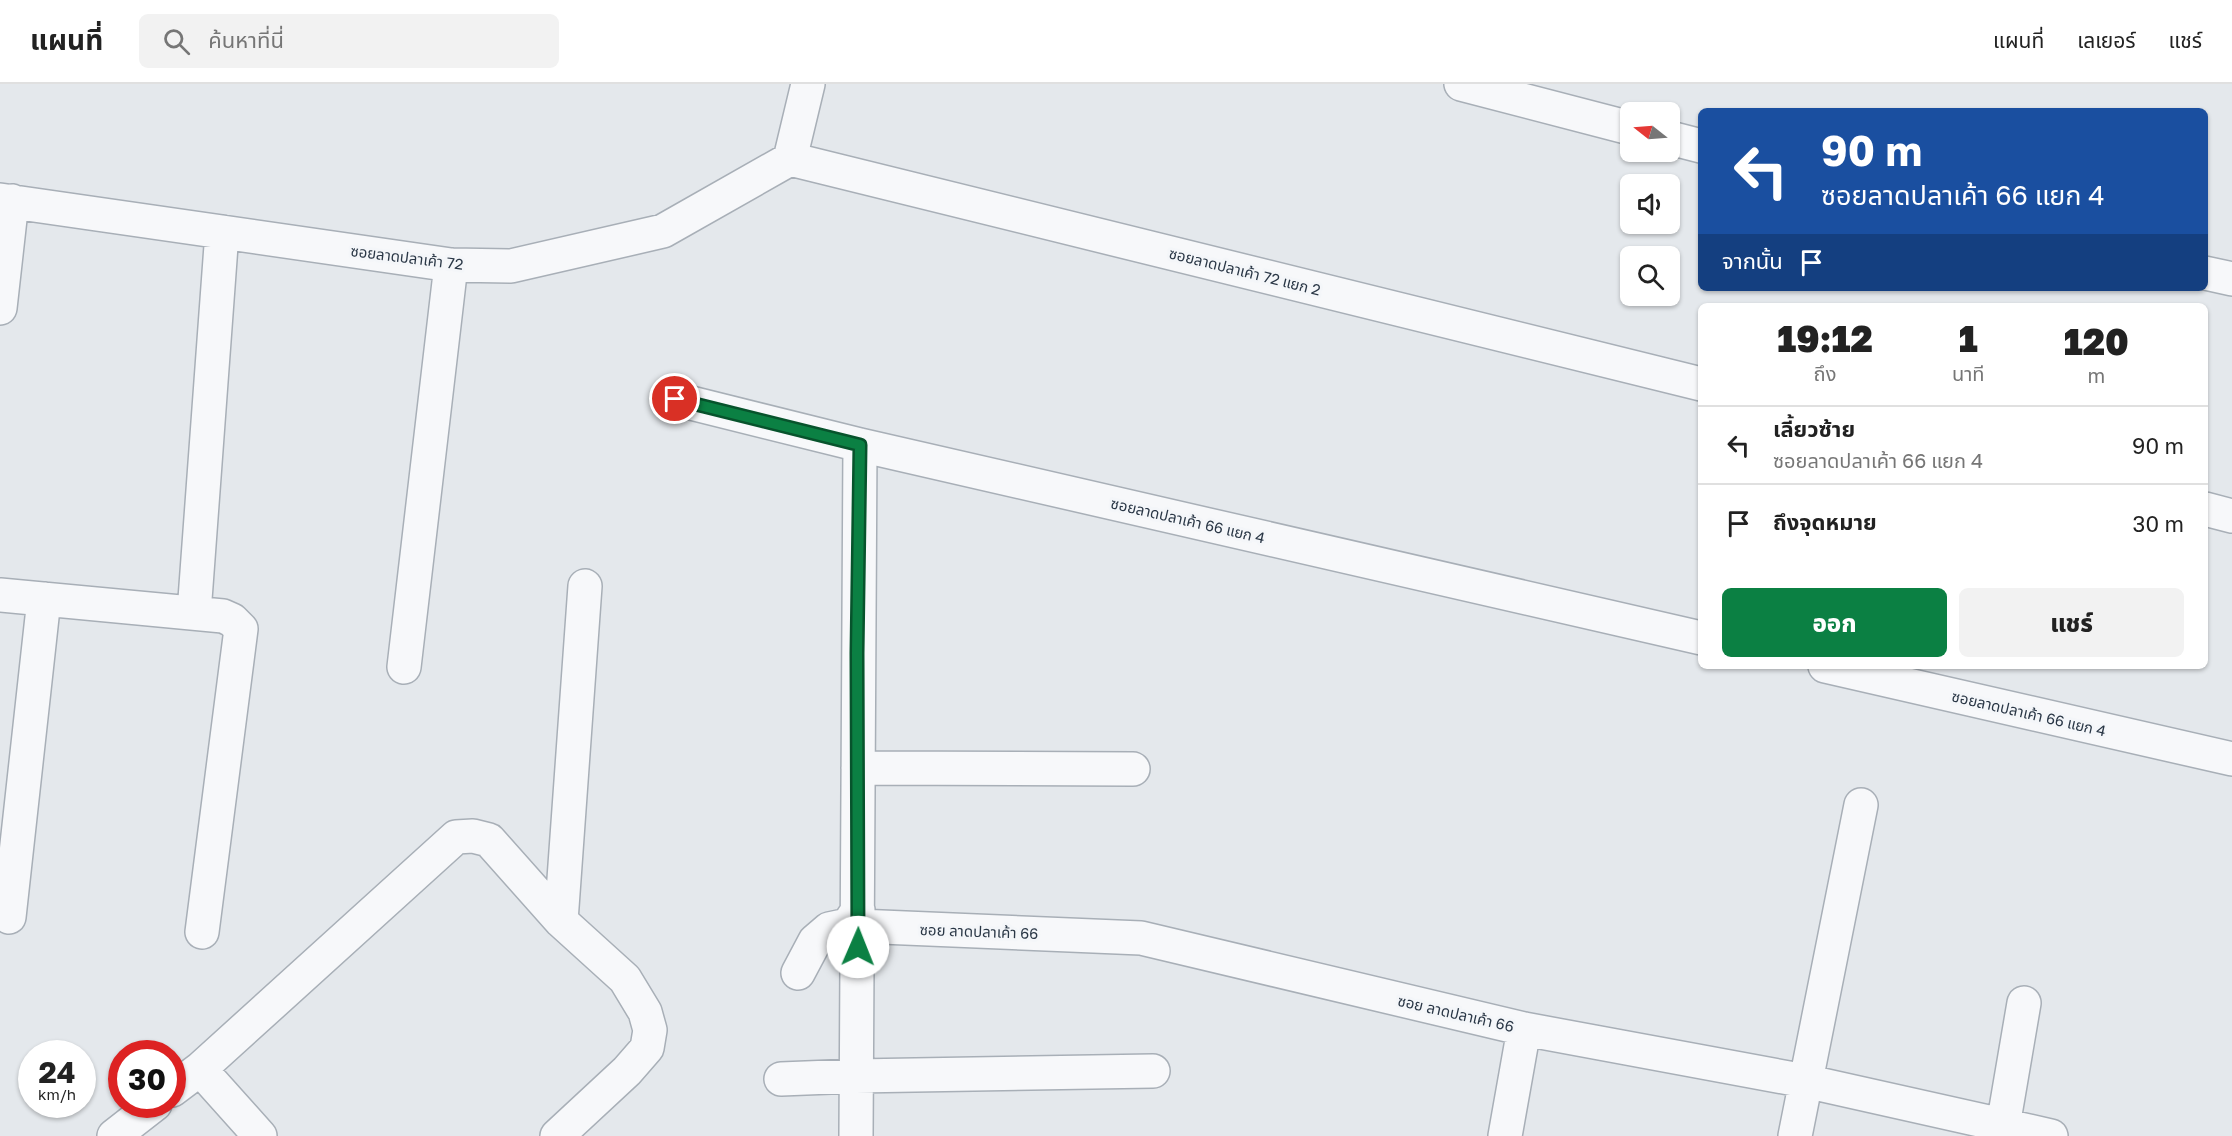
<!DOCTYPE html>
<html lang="th">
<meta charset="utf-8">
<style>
:root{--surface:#fff;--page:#f2f2f2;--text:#222;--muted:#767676;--line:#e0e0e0;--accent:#0b8043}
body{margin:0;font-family:"Golos Text","Noto Sans Thai",sans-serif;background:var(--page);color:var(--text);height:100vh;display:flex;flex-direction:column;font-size:22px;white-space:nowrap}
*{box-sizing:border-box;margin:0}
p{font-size:20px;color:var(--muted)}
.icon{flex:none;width:33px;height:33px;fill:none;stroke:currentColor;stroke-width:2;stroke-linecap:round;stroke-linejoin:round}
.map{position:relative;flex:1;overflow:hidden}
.side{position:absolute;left:1698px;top:219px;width:510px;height:366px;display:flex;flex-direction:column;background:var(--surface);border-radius:9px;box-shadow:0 2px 4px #0004}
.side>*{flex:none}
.top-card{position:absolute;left:1698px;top:24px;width:510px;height:183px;border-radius:9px;box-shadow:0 2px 4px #0004;background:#1a4fa0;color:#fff;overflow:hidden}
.needle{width:39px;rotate:287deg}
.fabs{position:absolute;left:1620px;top:18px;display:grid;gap:12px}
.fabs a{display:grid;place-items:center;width:60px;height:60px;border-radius:9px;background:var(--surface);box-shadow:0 2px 4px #0004;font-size:30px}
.speed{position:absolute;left:18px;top:956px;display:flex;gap:12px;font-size:30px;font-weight:700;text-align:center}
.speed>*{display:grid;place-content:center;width:78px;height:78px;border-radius:50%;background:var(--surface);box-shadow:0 2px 4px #0004;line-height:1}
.speed small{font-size:15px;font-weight:400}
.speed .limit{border:9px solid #d22;background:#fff;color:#111}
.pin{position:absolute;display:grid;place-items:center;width:51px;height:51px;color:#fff;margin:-26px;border:3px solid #fff;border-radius:50%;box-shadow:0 2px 6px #0007}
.me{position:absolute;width:66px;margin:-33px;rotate:1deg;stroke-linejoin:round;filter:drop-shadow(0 0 4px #0008)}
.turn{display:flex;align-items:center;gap:21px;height:126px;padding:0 24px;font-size:27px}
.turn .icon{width:78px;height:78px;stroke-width:2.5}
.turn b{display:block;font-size:42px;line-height:51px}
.then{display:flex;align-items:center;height:57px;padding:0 24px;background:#0003;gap:12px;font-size:22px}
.eta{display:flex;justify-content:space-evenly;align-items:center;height:102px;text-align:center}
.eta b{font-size:36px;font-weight:800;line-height:42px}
.cta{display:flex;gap:12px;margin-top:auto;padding:12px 24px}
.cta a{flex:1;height:69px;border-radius:9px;background:var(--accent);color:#fff;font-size:24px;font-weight:800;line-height:69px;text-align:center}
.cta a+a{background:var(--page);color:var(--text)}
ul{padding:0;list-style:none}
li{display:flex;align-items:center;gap:18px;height:78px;padding:0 24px;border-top:2px solid var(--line)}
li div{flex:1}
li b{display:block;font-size:22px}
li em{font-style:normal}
header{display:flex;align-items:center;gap:36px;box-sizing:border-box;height:84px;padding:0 30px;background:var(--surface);border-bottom:2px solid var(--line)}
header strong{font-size:28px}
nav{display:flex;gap:33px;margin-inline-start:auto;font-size:21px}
.search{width:420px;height:54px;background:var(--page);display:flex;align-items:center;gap:15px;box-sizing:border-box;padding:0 21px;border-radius:9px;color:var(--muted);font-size:22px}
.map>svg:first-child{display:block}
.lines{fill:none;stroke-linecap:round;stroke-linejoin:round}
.minor-casing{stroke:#a8afb7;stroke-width:36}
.minor{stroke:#f7f8fa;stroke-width:33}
.route-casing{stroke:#07532c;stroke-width:15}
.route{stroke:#0b8043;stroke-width:10}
.labels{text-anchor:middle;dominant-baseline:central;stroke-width:6;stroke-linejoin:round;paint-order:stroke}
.street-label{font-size:15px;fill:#2a3746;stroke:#f4f6f9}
</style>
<header>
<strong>แผนที่</strong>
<div class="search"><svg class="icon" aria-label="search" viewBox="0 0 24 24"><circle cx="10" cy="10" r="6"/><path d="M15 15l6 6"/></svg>ค้นหาที่นี่</div>
<nav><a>แผนที่</a><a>เลเยอร์</a><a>แชร์</a></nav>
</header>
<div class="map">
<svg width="2232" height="1052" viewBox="0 0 2232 1052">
<rect width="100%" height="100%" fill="#e4e8ec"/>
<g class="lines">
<defs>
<path id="minor" d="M1461,0L1630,44
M1670,54L1701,62
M790,75L1701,300
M0,116L451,181L511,182L663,147L790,75L808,0
M2205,189L2232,195
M0,224L12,117
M675,315L860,361L1701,554
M2205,425L2232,432
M0,511L223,532L232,536L241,545L202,848
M194,529L222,148
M1825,582L2232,675
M404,583L451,181
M858,684L1133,685
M9,833L44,515
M561,837L585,502
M858,842L1141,854L1524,945L1805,997L2051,1052
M798,889L815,857L829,845L848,841L858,826
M200,985L260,1052
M781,995L856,992L1153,987
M172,1006L200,985L456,753L473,752L489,756L561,837L625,895L645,928L650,946L647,964L627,987L557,1052
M2003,1042L2024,919
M114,1052L155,1020
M856,1052L860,361
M1505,1052L1524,945
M1795,1052L1861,721"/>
</defs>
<!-- minor casing -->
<use href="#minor" class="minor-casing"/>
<!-- minor -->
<use href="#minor" class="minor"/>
</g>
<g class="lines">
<defs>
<path id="route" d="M675,315L860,361L857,569L858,863"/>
</defs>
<!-- route casing -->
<use href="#route" class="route-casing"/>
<!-- route -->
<use href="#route" class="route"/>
</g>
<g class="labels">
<!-- street labels -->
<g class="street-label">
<text transform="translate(407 173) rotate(7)">ซอยลาดปลาเค้า 72</text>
<text transform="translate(1245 187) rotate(14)">ซอยลาดปลาเค้า 72 แยก 2</text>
<text transform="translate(1188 436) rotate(13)">ซอยลาดปลาเค้า 66 แยก 4</text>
<text transform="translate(2029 629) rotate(13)">ซอยลาดปลาเค้า 66 แยก 4</text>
<text transform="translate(979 847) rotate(2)">ซอย ลาดปลาเค้า 66</text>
<text transform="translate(1456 929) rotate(13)">ซอย ลาดปลาเค้า 66</text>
</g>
</g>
</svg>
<div class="fabs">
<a><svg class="needle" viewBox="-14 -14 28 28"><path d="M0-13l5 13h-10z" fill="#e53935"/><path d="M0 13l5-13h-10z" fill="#767676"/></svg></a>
<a><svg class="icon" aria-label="sound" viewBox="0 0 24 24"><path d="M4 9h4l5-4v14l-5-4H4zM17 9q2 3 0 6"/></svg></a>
<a><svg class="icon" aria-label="search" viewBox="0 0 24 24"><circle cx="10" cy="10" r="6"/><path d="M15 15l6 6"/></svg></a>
</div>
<div class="speed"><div>24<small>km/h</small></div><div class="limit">30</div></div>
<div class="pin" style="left:675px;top:315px;background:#d93025"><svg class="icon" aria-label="arrive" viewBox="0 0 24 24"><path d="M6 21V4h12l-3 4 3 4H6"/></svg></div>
<svg class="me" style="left:858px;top:863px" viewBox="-20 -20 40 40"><circle r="19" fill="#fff"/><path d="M0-13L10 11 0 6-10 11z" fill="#0b8043"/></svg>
<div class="top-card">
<div class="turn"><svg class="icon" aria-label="left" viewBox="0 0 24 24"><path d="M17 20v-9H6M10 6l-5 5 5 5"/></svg><div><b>90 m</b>ซอยลาดปลาเค้า 66 แยก 4</div></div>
<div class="then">จากนั้น<svg class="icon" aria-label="arrive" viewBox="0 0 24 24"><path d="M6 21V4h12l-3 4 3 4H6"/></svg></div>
</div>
<section class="side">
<div class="eta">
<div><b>19:12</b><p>ถึง</p></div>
<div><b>1</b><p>นาที</p></div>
<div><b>120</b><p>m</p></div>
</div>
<ul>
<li><svg class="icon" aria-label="left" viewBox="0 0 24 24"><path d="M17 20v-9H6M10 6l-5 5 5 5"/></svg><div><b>เลี้ยวซ้าย</b><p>ซอยลาดปลาเค้า 66 แยก 4</p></div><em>90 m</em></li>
<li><svg class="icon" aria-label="arrive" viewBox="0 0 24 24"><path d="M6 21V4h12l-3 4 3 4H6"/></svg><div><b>ถึงจุดหมาย</b></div><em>30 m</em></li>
</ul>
<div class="cta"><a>ออก</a><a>แชร์</a></div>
</section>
</div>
